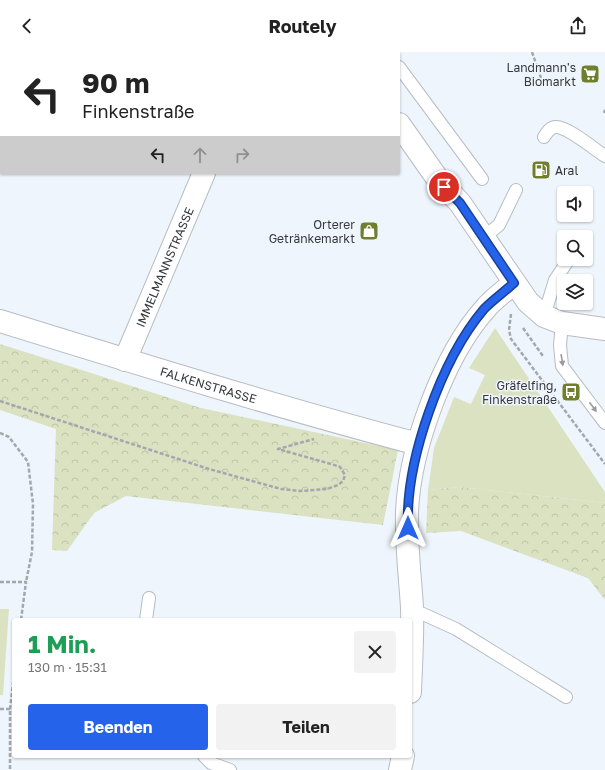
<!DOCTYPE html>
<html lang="de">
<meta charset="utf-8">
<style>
:root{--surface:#fff;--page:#f2f2f2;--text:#222;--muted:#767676;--accent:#2563eb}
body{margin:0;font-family:"Golos Text",sans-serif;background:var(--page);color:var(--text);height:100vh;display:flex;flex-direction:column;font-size:15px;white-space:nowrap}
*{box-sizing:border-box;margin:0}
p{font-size:13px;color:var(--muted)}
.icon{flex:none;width:22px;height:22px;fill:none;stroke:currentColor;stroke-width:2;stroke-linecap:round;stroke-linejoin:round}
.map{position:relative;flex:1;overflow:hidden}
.sheet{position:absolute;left:12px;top:566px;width:400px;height:140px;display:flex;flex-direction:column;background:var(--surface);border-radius:4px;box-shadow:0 1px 3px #0004}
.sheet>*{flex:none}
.top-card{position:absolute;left:0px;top:0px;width:400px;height:122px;box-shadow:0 1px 3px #0004;background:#fff;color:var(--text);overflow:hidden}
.buttons{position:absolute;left:557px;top:134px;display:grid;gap:8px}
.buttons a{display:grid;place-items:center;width:36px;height:36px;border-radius:4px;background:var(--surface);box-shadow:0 1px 3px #0004;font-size:20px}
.pin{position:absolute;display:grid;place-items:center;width:34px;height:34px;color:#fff;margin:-17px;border:2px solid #fff;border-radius:50%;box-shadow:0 1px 4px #0007}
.me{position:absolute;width:44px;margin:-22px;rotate:0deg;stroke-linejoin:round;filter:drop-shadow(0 0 3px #0008)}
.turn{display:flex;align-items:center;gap:14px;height:84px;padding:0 16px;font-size:18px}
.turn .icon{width:52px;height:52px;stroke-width:2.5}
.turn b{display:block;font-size:28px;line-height:34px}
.lanes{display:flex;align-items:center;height:38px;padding:0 16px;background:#0003;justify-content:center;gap:20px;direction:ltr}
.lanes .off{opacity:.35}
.round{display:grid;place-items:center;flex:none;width:42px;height:42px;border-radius:4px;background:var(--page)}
.summary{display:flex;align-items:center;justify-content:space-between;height:68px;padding:0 16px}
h1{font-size:24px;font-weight:700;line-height:30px;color:#1e9e55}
.action{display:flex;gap:8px;margin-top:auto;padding:8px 16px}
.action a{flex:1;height:46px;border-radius:4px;background:var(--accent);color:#fff;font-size:16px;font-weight:700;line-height:46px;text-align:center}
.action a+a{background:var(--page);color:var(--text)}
header{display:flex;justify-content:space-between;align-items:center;height:52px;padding:0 16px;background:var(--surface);font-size:18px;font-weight:700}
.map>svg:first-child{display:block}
.grass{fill:#dae2c2}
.forest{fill:url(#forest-crowns)}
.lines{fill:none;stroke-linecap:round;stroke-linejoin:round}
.lane-casing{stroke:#b8bdc4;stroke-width:14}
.street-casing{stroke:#b8bdc4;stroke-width:24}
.path{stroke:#a3a8ad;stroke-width:2.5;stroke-dasharray:4 2;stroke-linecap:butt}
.lane{stroke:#fff;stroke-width:12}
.street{stroke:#fff;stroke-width:22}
.oneway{fill:#9a9c9d}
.route-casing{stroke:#184099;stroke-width:10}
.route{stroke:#2563eb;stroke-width:7}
.labels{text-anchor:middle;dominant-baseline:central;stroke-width:3;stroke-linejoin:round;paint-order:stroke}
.poi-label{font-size:12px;fill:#36383b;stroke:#eff5fc;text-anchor:end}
.street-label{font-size:12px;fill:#36383b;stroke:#eff5fc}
</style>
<header><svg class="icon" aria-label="back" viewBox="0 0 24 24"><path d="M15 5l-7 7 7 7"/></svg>Routely<svg class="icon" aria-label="share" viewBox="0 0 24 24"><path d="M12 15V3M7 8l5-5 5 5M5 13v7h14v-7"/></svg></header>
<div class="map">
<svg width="605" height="718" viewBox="0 0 605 718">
<defs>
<pattern id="forest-crowns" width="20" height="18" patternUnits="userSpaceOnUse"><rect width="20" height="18" fill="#dae2c2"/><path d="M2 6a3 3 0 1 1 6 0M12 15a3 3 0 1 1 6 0" fill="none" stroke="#bcc3a8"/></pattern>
</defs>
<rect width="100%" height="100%" fill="#eff5fc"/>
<!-- grass -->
<path class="grass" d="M495,276L605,440V451L459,435L428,438L434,396L454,345L471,352L485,323L469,316Z
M0,557H9L3,643H0Z"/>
<!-- forest -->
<path class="forest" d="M0,292L201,356L398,398L383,473L126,444L94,461L67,499L52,498L56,377L0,358Z
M459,435L605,451V548L588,526L461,479L426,481L428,438Z"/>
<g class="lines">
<defs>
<path id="lane" d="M388,0V1
M399,15L482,127
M544,85C547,80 550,75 556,75C568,75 594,97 605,104
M484,185L499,173L516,138
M544,264L555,228L569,207
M562,271L560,293L562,314L605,371
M412,557L456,577L566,645
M146,568L149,546
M204,704L211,711L230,718"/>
<g id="street">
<path d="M340,0L341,1"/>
<path d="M248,1V0"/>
<path d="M399,72L437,126L460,151L528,250L544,264L562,271L605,277"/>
<path id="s1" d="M0,269C139,312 278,355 418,392"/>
<path id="s2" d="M125,308L204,121"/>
<path d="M410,640C411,612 413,583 412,555C410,524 406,492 407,461C409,399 443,304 485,257C493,247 505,239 514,231"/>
<path d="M400,718L403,704"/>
</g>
</defs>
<!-- lane casing -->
<use href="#lane" class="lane-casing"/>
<!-- street casing -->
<use href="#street" class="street-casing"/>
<!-- path -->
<path class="path" d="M532,0L541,26
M604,61L605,58
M511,262L509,278L511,287L605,412
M523,276L543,304
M0,349L209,417L281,437L300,439L327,437L338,433L343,429L345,423L340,415L331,412L278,397L314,387
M0,381L9,385L28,410L33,452L32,500L26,530
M0,530H26L21,568
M0,657H10V718
M10,657L14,623"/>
<!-- lane -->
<use href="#lane" class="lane"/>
<!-- street -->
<use href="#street" class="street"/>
</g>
<!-- one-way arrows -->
<defs><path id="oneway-solid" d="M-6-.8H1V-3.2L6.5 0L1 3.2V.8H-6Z"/></defs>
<g class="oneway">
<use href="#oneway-solid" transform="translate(562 308) rotate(81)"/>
<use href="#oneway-solid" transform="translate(593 355) rotate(53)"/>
</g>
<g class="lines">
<defs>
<path id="route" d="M408,476C405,409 441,308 484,257C493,248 504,240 514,231L460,151L444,135"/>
</defs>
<!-- route casing -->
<use href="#route" class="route-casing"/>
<!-- route -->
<use href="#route" class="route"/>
</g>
<!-- icons -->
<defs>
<symbol id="supermarket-square" viewBox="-11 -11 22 22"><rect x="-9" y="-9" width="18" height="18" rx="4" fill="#707f2d" stroke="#eff5fc"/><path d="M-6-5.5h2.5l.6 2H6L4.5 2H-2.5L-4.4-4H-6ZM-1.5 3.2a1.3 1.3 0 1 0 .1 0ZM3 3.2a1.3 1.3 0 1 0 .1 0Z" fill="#fff"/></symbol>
<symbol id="fuel-square" viewBox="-11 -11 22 22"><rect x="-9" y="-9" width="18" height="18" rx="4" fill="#707f2d" stroke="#eff5fc"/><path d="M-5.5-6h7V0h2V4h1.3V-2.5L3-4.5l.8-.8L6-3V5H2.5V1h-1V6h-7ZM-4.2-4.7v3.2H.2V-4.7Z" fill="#fff"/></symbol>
<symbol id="shop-square" viewBox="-11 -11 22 22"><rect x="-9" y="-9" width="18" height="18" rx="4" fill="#707f2d" stroke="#eff5fc"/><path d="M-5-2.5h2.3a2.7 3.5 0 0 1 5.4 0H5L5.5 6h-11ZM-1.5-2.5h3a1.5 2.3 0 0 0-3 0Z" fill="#fff"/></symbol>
<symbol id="bus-square" viewBox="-11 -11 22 22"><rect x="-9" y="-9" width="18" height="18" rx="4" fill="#707f2d" stroke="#eff5fc"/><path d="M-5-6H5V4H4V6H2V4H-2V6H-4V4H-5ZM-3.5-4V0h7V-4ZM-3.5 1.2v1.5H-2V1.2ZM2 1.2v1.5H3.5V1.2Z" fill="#fff"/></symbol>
</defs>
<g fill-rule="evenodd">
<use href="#supermarket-square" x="579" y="11" width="22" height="22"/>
<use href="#fuel-square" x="530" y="107" width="22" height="22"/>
<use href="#shop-square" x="358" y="168" width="22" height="22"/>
<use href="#bus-square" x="560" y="329" width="22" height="22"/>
</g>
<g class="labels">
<!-- poi labels -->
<g class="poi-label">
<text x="576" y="15">Landmann's<tspan x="576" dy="14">Biomarkt</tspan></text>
<text x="555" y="118" text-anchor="start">Aral</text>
<text x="355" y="172">Orterer<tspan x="355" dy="14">Getränkemarkt</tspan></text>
<text x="557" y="333">Gräfelfing,<tspan x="557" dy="14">Finkenstraße</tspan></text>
</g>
<!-- street labels -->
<g class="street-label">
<text stroke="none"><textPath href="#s2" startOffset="101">IMMELMANNSTRASSE</textPath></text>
<text stroke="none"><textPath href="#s1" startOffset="218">FALKENSTRASSE</textPath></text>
</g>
</g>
</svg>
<div class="buttons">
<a><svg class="icon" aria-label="sound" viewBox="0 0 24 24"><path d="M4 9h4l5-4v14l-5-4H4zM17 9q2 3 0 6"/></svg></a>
<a><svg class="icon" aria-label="search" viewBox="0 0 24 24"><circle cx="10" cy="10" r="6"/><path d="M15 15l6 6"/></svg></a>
<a><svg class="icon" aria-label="layers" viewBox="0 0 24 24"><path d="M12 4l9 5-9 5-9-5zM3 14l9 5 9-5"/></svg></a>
</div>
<div class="pin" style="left:444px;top:135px;background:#d93025"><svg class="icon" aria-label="arrive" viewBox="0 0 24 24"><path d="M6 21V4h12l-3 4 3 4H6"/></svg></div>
<svg class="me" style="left:408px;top:476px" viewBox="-20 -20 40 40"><path d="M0-17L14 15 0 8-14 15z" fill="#2563eb" stroke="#fff" stroke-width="4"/></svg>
<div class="top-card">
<div class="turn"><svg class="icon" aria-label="left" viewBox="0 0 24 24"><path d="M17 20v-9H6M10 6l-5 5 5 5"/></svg><div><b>90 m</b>Finkenstraße</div></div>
<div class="lanes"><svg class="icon" aria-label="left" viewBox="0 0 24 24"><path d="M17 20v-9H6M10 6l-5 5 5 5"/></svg><svg class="icon off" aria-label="ahead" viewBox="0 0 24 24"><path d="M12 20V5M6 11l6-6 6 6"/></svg><svg class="icon off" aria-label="right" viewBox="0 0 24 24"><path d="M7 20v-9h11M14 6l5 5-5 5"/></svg></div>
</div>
<section class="sheet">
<div class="summary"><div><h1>1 Min.</h1><p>130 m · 15:31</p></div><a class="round"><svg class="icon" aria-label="close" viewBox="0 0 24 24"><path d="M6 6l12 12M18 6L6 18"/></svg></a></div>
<div class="action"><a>Beenden</a><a>Teilen</a></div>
</section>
</div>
